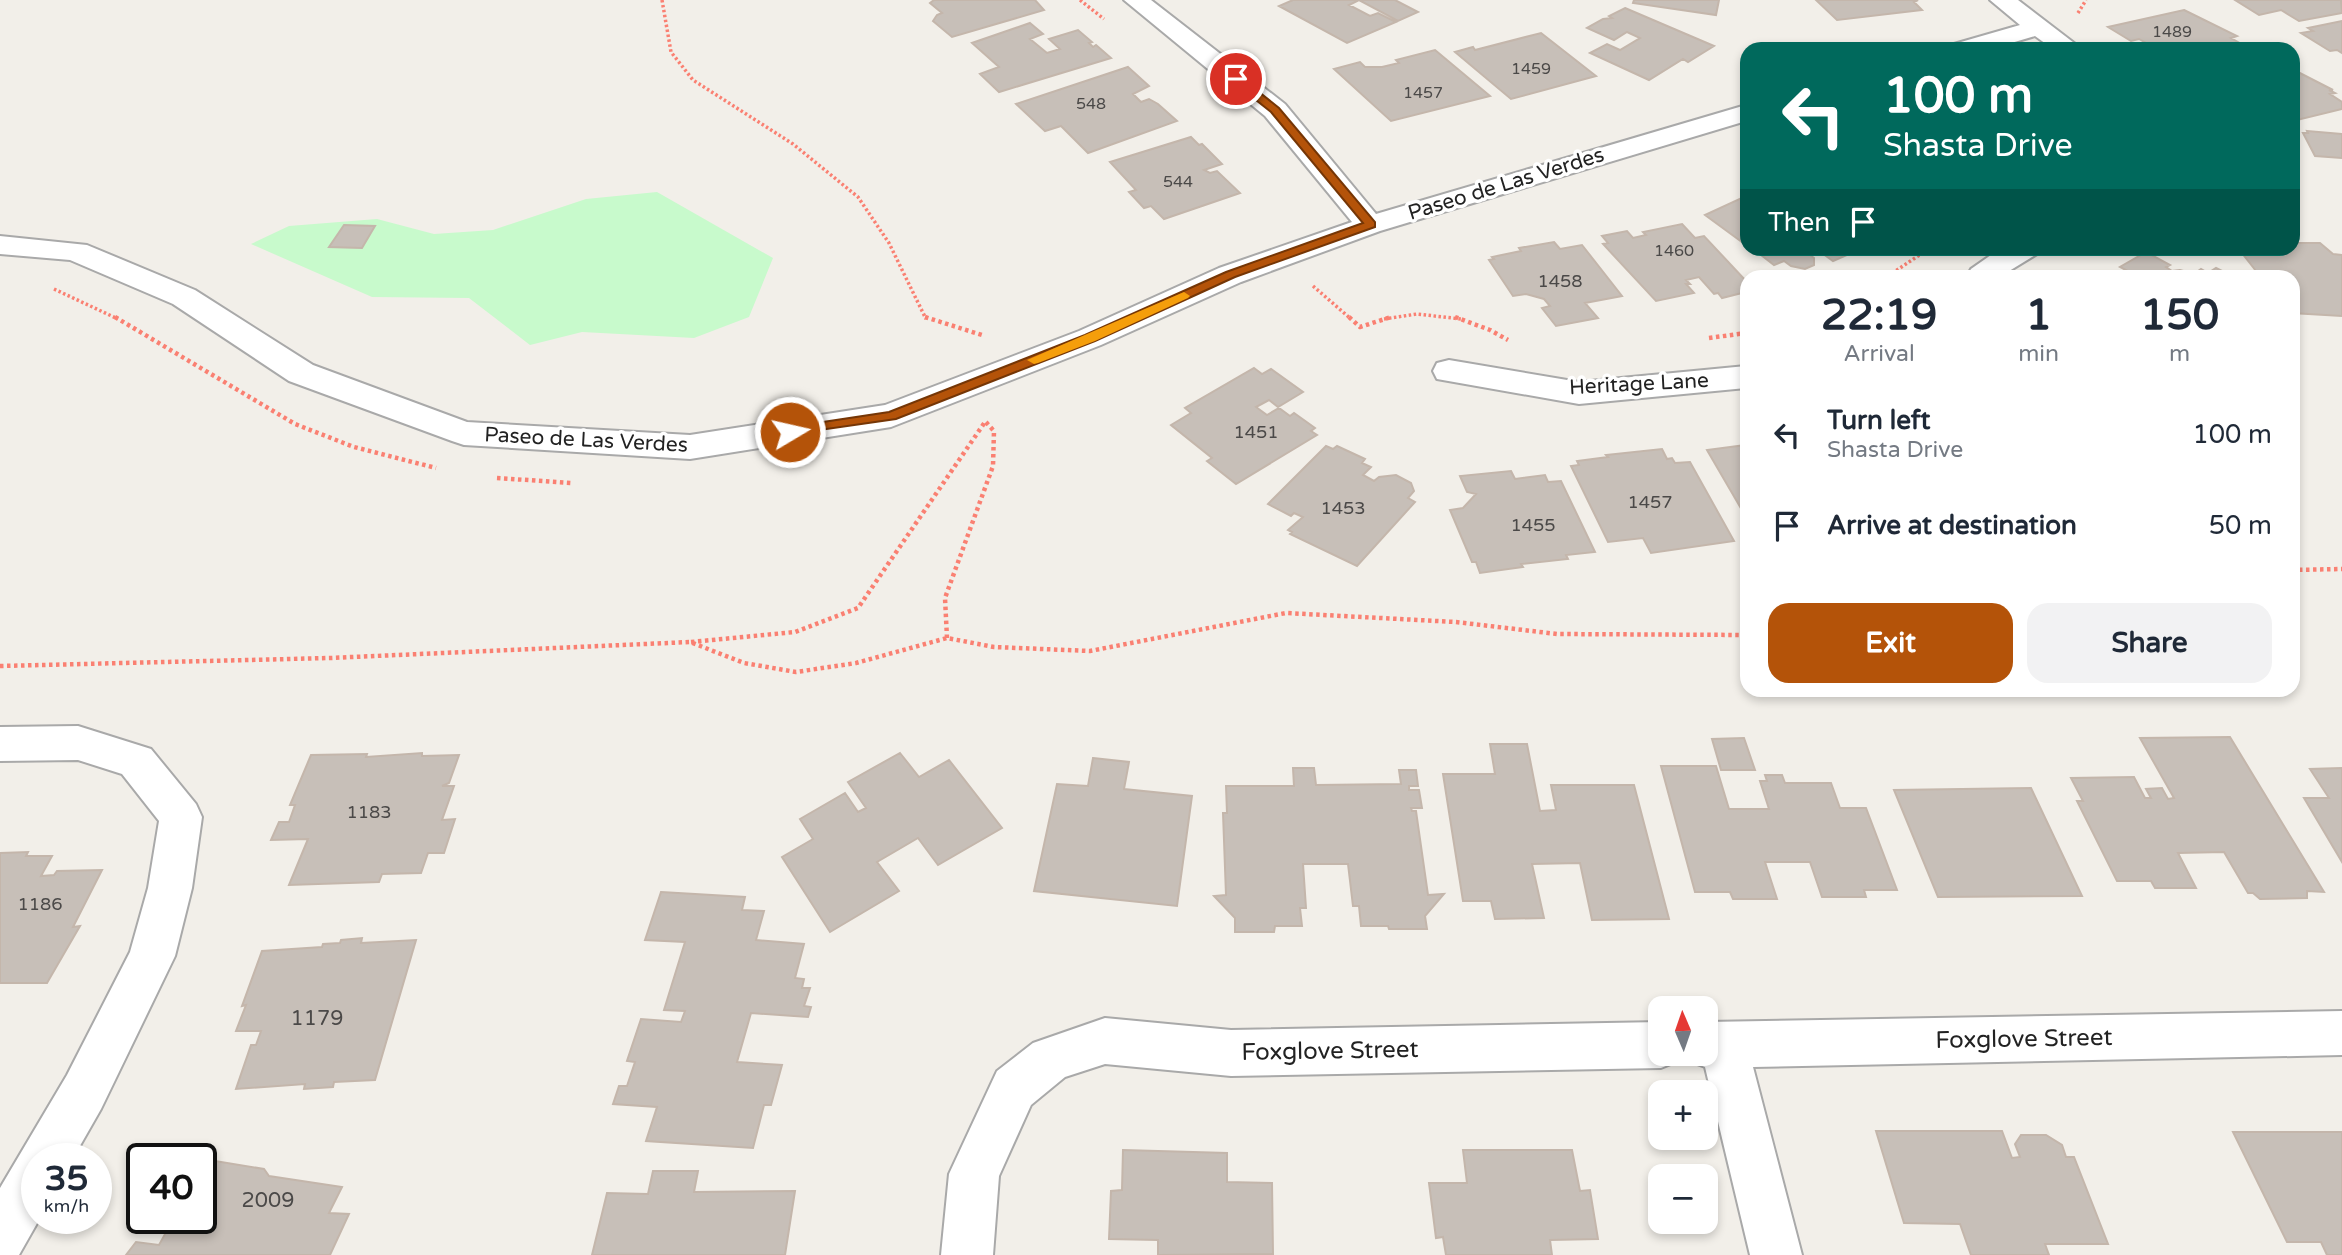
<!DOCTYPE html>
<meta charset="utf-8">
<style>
:root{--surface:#fff;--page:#f2f2f3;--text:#1f2937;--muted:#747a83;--accent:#b45309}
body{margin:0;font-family:"Varela Round",sans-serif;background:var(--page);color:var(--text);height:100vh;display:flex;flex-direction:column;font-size:26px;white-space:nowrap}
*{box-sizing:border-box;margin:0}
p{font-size:23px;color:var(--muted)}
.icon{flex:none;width:38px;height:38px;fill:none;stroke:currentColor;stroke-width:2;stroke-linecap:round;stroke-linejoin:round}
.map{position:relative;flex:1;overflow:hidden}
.details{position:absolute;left:1740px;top:270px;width:560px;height:427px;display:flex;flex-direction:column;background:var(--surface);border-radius:21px;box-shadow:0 4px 10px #0003}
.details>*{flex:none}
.guide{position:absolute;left:1740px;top:42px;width:560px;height:214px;border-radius:21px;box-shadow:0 4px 10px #0003;background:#00695c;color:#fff;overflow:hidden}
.needle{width:46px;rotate:358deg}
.fabs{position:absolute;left:1648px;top:996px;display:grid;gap:14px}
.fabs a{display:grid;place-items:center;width:70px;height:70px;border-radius:14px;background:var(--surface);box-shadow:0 4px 10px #0003;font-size:35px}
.speed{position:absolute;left:21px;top:1143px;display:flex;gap:14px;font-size:35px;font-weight:700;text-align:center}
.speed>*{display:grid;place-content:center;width:91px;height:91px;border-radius:50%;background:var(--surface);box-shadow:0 4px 10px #0003;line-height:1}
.speed small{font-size:18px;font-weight:400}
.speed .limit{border:4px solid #111;border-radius:10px;background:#fff;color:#111}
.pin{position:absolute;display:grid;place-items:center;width:60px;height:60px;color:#fff;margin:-30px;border:4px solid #fff;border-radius:50%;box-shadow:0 2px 7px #0007}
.me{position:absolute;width:77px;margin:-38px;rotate:81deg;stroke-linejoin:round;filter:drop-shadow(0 0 5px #0008)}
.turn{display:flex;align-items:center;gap:24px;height:147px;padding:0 28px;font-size:32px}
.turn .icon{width:91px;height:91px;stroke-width:2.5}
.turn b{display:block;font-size:49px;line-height:60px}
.then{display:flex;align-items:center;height:66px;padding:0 28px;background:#0003;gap:14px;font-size:26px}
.eta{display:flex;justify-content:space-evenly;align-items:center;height:119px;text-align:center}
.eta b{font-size:42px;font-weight:700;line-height:49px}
.action{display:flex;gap:14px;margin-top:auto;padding:14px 28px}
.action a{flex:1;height:80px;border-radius:21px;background:var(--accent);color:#fff;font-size:28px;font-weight:700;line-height:80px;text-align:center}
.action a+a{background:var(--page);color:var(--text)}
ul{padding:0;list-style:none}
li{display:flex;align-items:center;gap:21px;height:91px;padding:0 28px}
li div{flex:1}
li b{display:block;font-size:26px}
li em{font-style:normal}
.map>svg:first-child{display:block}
.park{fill:#c8facc}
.building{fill:#c7bfb8;stroke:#c4b6ab;stroke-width:2}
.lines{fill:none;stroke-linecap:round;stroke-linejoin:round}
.minor-casing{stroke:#a9a9a9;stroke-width:4}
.path-far1{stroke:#fa8072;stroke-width:3.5;stroke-dasharray:2.5 2.5;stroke-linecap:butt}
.path{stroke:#fa8072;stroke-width:4.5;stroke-dasharray:3.5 3.5;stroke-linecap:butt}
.minor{fill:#fff;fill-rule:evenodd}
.route{fill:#b45309;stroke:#753606;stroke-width:2}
.slow{fill:#f59e0b}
.labels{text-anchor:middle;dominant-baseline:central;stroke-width:7;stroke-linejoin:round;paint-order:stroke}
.far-number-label{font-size:16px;fill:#4b4948}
.number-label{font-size:18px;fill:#4b4948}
.street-label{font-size:21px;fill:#222;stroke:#fff}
.near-number-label{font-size:21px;fill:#4b4948}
.near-street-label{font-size:24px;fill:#222;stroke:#fff}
</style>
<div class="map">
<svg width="2342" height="1255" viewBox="0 0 2342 1255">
<rect width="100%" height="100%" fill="#f2efe9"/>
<!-- park -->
<path class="park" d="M657,192L773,258L749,317L694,338L582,332L530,345L469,298L372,297L251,244L289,226L377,219L434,234L493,230L586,199Z"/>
<!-- building -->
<path class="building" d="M934,0H1035L1044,10L952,37L933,21L937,15L942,13L930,3Z
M1293,0H1395L1418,12L1398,21L1359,0L1349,5L1370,16L1378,13L1396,22L1347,43L1279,6Z
M1634,0H1719L1716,15L1633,3Z
M1816,0H1918L1914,2L1922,10L1837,20Z
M2235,0H2341L2342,13L2299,21L2281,10L2259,15Z
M1625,8L1714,46L1688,62L1683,59L1649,80L1590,53L1607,44L1620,50L1640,38L1627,32L1614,40L1587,28L1603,19L1612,18L1609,16Z
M2184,10L2237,36L2231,38L2250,49H2145L2138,45L2146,43L2139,39L2131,41L2108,27Z
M2342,21V53L2337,50L2330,51L2301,33L2313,31L2308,28Z
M1030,23L1043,34L1030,39L1047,53L1060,49L1049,39L1078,30L1092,42L1089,43L1093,47L1096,45L1111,58L999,92L980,74L999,67L972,43Z
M1541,33L1596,76L1511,99L1455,52L1473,47L1475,50Z
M1435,50L1490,96L1391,121L1334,69L1360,62L1365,67H1382L1399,63L1396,60Z
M1128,67L1149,86L1133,94L1141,102L1149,99L1158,104L1177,121L1088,153L1061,126L1045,131L1016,104Z
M2292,69L2333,90H2329L2335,93L2330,94L2342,102V109L2297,120L2292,118Z
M2307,131L2342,134V158L2315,156L2303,133H2308Z
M1191,137L1199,145L1202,144L1222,164L1204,170L1210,173L1217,171L1240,193L1164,219L1151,206L1144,208L1129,192L1136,190L1110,162Z
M1746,196V245L1705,215Z
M1682,224L1695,238L1704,236L1746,281V292L1722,298L1718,293L1714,294L1699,277L1686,280L1690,284H1686L1694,293L1656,301L1603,244L1608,243L1602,236L1627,231L1633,238L1646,235L1643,232Z
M344,225L375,226L362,248L329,247Z
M1554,242L1560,249L1582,245L1622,296L1585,303L1598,318L1556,326L1542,308L1550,306L1544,299L1526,294L1513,296L1489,260L1494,259L1492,257L1521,251L1519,248Z
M2292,243H2320L2333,254L2342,255V316L2292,313V276H2260L2238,248H2292Z
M1752,248H1812L1808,250L1812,253L1810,255L1814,258V265L1805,269L1791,266L1784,261L1774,265Z
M1815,248H1863L1833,261Z
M2146,252L2170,265L2166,267L2172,271L2180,270L2194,274L2201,269L2208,273L2216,268L2232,276H2137L2120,267Z
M1254,368L1262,374L1271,369L1303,392L1278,407L1269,400L1256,407L1267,415L1279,408L1290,416L1294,413L1315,428L1311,431L1317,435L1236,484L1207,461L1212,458L1171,425L1191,413L1185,408Z
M1746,445V517L1707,450Z
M1326,446L1333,449L1337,446L1365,459L1362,463L1371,467L1363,475L1374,481L1379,477L1396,475L1411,483L1414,491L1408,498L1415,502L1357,566L1290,534L1292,532L1288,530L1303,517L1294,513L1291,516L1268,504Z
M1662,449L1667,459L1672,458L1675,463L1690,462L1734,541L1651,553L1643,538L1608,542L1571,466L1579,465L1577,461L1608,457L1606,455Z
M1511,471L1515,479L1545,475L1548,482L1561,481L1595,552L1566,555L1568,559L1521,564L1523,567L1480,573L1476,562H1472L1450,510L1463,508L1476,494L1467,492L1460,476Z
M2230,737L2324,892L2307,891V898L2260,899L2253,893H2248L2224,852L2178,853L2196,888H2155L2151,881H2117L2077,801H2083L2071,778L2134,777L2145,798H2151L2146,789L2162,788L2168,799L2174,798L2140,738Z
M1744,738L1755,770H1721L1712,739Z
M1490,744H1527L1540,811L1556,810L1551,785H1634L1669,919L1592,920L1580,863L1532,864L1544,918L1495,919L1491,901H1463L1443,774H1495Z
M422,753V756L459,755L449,783L442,786H454L442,820L455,819L444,853H428L421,873L382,874L379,882L289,885L308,839L271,840L279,822H289L295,805H290L311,755L367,754L366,757Z
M900,753L919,777L949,760L1002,828L938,865L918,838L877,862L899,891L830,932L782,857L813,839L800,819L845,793L858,812L866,808L848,782Z
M1093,758L1129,762L1124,789L1192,796L1177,906L1034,891L1057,784L1088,786Z
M1661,766H1716L1729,809H1769L1760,781H1767L1765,775H1782L1785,783H1831L1840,808H1866L1897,890H1864L1866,897H1822L1810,862H1765L1777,899H1733L1730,892H1695Z
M1293,768H1314L1316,785L1401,784L1399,770H1416L1418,786H1409V790H1419L1422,808H1411L1412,811H1416L1428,895L1444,894L1425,916L1427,929H1389L1388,926H1361L1359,906H1353L1348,864H1303L1306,908H1300L1302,926H1275L1274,932H1235V918L1214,896L1226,895L1223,813H1227L1226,786H1294Z
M2342,768V862L2304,798H2329L2310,769Z
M2031,788L2082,896L1938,897L1894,790Z
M28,852L26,856H52L41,876L54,875L57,871L102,870L73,927L80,926L47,983H0V853Z
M661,892L745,897L742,910L764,911L756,940L804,944L795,978L804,979L802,988H810L804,1006L811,1007L808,1017L751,1013L737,1062L782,1065L771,1105H764L753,1148L646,1141L657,1107L613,1104L619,1086H627L635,1062L627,1061L641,1019L681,1022L685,1011L664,1010L685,942L645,940Z
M362,938L361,943L416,940L375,1080L334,1082L333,1087L304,1089L305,1084L236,1089L251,1045H256L261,1031H236L246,1005L242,1006L262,951L322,947L323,944L340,943L341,940Z
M1876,1131H2002L2012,1158L2020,1157L2015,1144L2021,1135H2046L2062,1145L2066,1157H2074L2108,1244H2045L2049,1255H1971L1960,1224L1904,1223Z
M2233,1132H2342V1255H2327L2321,1242H2287Z
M1123,1150L1227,1153V1182L1272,1183L1273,1254L1158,1255V1240L1109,1239L1111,1191L1122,1190Z
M1463,1150H1572L1580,1191L1590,1190L1598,1239L1550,1240L1552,1255H1446L1443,1237L1436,1238L1429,1183H1467Z
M215,1161L264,1169L269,1176L342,1187L329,1213L349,1214L330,1255H126L136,1242L159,1245L174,1218H201V1171L209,1172Z
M653,1171H698L694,1192L795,1191L785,1255H592L607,1193L648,1194Z"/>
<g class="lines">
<defs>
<path id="minor" d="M1124,0H1151L1285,104L1376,214L1746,105V121L1380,231L1241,282L1101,345L891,427L690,459L464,445L452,441L289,381L173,304L70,260L0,254V236L87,245L195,290L313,365L467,422L690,435L885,405L1079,331L1219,268L1352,222L1265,116Z
M1990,0H2018L2082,49H2053L2035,36L1991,49H1950L1954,44L2020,25Z
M2001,248H2041L2037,254L2001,276H1967L1971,269Z
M1449,360L1579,382L1746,366V388L1579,404L1437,379L1433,371L1437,363Z
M78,726L151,749L196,804L202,817L192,888L175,956L101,1109L73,1158H37V1218H40L19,1255H0V1188L67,1075L130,952L148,888L159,821L122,774L78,760L0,761V727Z
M2342,1011V1055L1753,1067L1802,1255H1750L1705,1067L1689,1061L1686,1054H1706V1022Z
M1105,1018L1231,1030L1661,1022V1054H1681L1678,1061L1661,1068L1231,1076L1105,1064L1065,1077L1031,1105L999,1176L993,1255H941L949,1174L997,1071L1033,1043Z"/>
</defs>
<!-- minor casing -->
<use href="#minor" class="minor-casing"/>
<!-- path-far1 -->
<path class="path-far1" d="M662,0L671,52L693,80L793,144L858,197L889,243L926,319
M1080,0L1104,19
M2078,13L2086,0
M1888,276L1930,248
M1313,286L1351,319
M54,289L118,319
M1384,319L1417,314L1461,319"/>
<!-- path -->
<path class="path" d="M115,317L295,424L354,447L436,468
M925,317L985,336
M1349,317L1360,327L1391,317
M1455,317L1490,330L1508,340
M1709,338L1746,333
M497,478L572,483
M2292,570L2342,569
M947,638L945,598L993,466L994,431L984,420
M691,642L795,632L858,608L985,422
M0,666L330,658L690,642L744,663L796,672L856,663L947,638L994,647L1090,651L1286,613L1456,622L1557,634L1746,635"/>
<!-- minor -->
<use href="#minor" class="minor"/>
</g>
<!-- route -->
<path class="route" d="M1232,76H1239L1279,108L1375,222V227L1235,277L1095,341L896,419L785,435L783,432L790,427L889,412L1085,335L1226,272L1363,223L1271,112L1232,81Z"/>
<!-- slow -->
<path class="slow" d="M1184,292L1190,296L1188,298L1095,341L1038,363L1034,364L1027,360Z"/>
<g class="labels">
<!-- far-number labels -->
<g class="far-number-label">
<text x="2172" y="32">1489</text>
<text x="1531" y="69">1459</text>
<text x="1423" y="93">1457</text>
<text x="1091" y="104">548</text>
<text x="1178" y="182">544</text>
<text x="1674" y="251">1460</text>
</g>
<!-- number labels -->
<g class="number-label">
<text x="1560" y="281">1458</text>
<text x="1256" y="432">1451</text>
<text x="1650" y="502">1457</text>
<text x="1343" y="508">1453</text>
<text x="1533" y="525">1455</text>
<text x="369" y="812">1183</text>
<text x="40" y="904">1186</text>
</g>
<!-- street labels -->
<g class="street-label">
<text transform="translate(1506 184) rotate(-17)">Paseo de Las Verdes</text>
<text transform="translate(1639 384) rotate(-3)">Heritage Lane</text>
<text transform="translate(586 440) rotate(3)">Paseo de Las Verdes</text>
</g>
<!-- near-number labels -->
<g class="near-number-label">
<text x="317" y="1018">1179</text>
<text x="268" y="1200">2009</text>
</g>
<!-- near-street labels -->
<g class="near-street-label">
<text transform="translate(2024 1039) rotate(-1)">Foxglove Street</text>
<text transform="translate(1330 1051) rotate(-1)">Foxglove Street</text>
</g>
</g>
</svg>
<div class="fabs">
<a><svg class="needle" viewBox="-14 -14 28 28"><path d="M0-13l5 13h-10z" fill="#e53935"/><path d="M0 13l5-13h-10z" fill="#747a83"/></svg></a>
<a>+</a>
<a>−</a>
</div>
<div class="speed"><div>35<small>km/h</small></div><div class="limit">40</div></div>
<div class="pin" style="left:1236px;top:79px;background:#d93025"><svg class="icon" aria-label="arrive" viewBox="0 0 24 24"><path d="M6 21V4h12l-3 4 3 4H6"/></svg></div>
<svg class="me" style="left:790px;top:432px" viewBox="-20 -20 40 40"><circle r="17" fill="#b45309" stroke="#fff" stroke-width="3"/><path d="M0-11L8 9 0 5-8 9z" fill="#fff"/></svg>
<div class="guide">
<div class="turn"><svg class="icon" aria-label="left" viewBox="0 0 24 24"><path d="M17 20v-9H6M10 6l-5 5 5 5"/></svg><div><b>100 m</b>Shasta Drive</div></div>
<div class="then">Then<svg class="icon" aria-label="arrive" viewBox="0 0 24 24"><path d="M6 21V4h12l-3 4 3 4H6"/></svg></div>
</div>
<section class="details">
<div class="eta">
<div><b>22:19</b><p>Arrival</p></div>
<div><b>1</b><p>min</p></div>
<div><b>150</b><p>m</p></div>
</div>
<ul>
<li><svg class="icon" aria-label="left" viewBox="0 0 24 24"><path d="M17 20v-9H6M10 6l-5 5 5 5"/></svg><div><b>Turn left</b><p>Shasta Drive</p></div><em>100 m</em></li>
<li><svg class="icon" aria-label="arrive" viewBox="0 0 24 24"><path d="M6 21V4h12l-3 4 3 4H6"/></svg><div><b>Arrive at destination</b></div><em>50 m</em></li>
</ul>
<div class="action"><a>Exit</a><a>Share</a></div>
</section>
</div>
